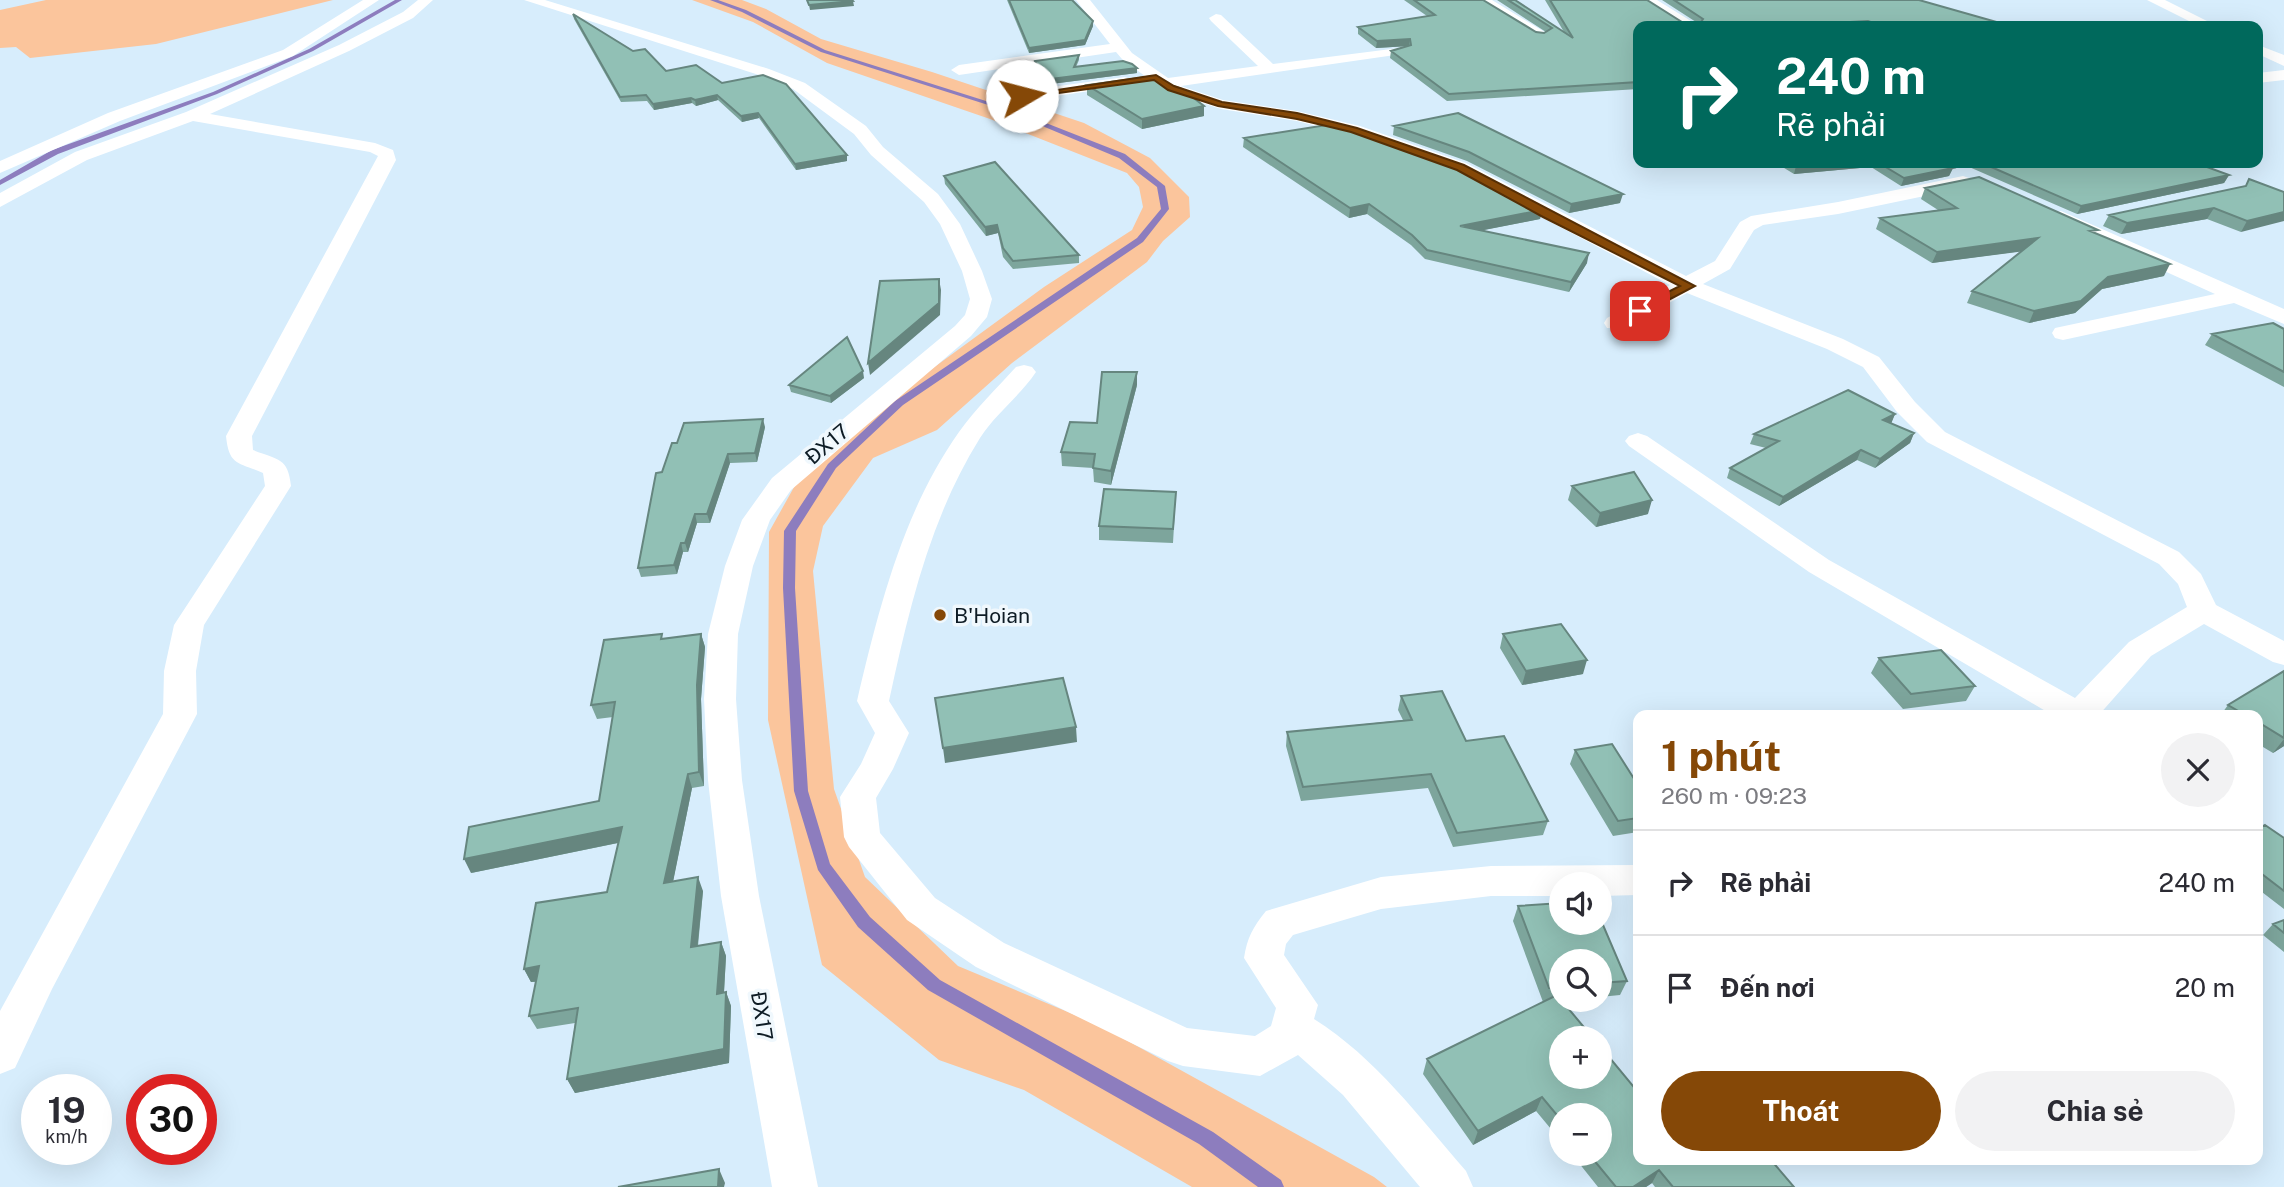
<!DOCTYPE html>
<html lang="vi">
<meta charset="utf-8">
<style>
:root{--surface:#fff;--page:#f2f2f3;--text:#2b2b33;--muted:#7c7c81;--line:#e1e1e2;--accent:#854807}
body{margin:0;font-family:"Public Sans",sans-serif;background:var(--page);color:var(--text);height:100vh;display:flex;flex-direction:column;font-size:26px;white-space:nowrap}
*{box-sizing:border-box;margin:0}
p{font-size:23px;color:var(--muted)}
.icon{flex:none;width:38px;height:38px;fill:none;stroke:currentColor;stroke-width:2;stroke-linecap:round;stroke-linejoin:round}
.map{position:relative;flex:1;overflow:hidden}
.side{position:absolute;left:1633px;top:710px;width:630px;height:455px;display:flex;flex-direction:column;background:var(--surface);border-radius:14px;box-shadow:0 7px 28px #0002}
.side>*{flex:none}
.guide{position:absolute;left:1633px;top:21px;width:630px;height:147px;border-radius:14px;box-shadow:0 7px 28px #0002;background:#00695c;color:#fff;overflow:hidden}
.fabs{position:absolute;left:1549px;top:872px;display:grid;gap:14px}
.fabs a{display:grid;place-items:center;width:63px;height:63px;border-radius:50%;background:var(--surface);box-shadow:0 7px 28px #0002;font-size:35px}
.speed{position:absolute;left:21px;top:1074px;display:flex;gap:14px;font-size:35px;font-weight:700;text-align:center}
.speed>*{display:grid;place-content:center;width:91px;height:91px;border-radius:50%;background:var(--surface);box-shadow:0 7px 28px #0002;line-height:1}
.speed small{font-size:18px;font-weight:400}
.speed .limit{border:10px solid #d22;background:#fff;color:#111}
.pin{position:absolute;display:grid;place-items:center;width:60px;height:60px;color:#fff;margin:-30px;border-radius:14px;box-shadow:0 4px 10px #0006}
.me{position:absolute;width:77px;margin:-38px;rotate:82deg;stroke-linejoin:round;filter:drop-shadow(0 0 5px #0008)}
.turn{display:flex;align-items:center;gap:24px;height:147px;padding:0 28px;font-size:32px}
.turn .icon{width:91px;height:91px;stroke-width:2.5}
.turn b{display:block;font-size:49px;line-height:60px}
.round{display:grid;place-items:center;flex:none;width:74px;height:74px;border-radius:37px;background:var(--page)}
.head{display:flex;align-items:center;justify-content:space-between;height:119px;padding:0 28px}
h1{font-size:42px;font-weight:700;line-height:52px;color:var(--accent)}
.cta{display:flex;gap:14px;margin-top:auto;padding:14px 28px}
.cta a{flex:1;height:80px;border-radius:42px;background:var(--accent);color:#fff;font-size:28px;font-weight:700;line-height:80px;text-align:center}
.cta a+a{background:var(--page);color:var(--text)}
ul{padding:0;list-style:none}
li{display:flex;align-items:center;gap:21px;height:105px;padding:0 28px;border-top:2px solid var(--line)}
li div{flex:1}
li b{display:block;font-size:26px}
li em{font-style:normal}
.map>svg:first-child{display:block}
.green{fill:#fbc59c}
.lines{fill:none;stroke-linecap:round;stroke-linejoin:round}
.stream{fill:#8d7dbe;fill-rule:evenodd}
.street{fill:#fff;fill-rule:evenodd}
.wall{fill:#7da59c}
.shaded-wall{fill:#66867f}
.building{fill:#91c0b5;stroke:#66867f;stroke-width:2}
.route{fill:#854807;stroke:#562f05;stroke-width:2}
.poi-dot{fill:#854807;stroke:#f0f8fd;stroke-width:2.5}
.labels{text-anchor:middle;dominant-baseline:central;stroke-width:7;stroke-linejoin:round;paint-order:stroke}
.street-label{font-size:21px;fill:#0e1c25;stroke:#f0f8fd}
.poi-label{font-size:21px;fill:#0e1c25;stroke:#f0f8fd;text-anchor:start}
</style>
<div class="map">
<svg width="2284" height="1187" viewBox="0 0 2284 1187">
<rect width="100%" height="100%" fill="#d7edfc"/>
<!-- green -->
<path class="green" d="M46,0H333L156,44L30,58L16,47L0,48V10Z
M692,0H742L766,9L821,39L932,72L1084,123L1150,158L1189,197L1190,217L1163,241L1147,262L1012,363L937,430L873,458L823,526L813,571L834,789L865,877L958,966L1099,1025L1374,1177L1387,1187H1192L1024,1090L939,1060L822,965L768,720L769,532L798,480L855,425L1044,287L1132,230L1143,207L1139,187L1127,173L990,119L827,63L753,22Z"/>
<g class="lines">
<!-- stream -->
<path class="stream" d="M395,0H402L313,51L217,94L58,154L0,185V180L52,150L213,92L309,49Z
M710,0H718L746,10L825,50L1008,108L1125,154L1165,186L1169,209L1143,242L903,405L836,468L796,531L795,588L808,791L830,864L870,917L940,980L1213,1132L1281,1180L1284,1187H1258L1199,1144L928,990L858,927L818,870L794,791L783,588L784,531L828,464L895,401L1137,238L1161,209L1157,187L1119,158L1004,110L821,52L742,12Z"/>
<!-- street -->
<path class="street" d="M363,0H379L293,56L120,121L0,173V161L108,113L283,50Z
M418,0H433L413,18L349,51L210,114L375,143L393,150L396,160L252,436L253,450C278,460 288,457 291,486L204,625L196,671L197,714L52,989L15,1068L0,1074V1011L163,714L164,671L174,625L265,486L263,473C238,462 229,466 226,436L378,156L370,152L193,121L87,160L0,207V193L75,152L186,112L339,45L403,12Z
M524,0H545L769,69L805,83L866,126L883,147L938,194L960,224L982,271L992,299L987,317L971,336L791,490L770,520L753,566L738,634L736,699L742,780L759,896L818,1187H772L721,896L708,780L704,699L708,634L725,566L742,520L772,478L955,326L965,315L970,299L962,271L940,224L924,202L871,155L854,134L793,89L759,75Z
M1076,0H1090L1132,53L1168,78L1258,66L1211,21L1209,18L1216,14L1221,15L1273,64L1407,47L1409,50L1402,54L1181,86L1223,100L1297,111L1360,126L1466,163L1686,276L1715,261L1740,222L1751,216L1838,202L1963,176L1969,178L1972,182L1969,186L1963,188L1838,214L1763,225L1754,230L1730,269L1703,284L1843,339L1879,357L1915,402L1945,432L2179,552L2201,574L2216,605L2284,641V665L2273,662L2204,624L2151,656L2098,716H2054L1809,572L1629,446L1625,441L1629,436L1638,433L1647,436L1829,560L2075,698L2129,642L2187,607L2178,584L2159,564L1927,442L1897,412L1863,367L1827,349L1687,293L1623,328H1607L1604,323L1607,318L1670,285L1454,171L1348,134L1297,121L1221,109L1165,91L1122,59L1116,52L959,75L951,70L959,65L1110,44Z
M1475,0H1492L1548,34L1541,38L1536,37Z
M1640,0H1657L1699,26H1682Z
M2147,0H2165L2217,26H2199Z
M2258,45L2284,55V66L2258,54Z
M2284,70V80L2258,83V73Z
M1125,77L1131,79L1133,82L1131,85L1022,101L1014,96L1022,91Z
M2061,211L2284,309V324L2234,303L2063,340L2055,338L2052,333L2055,328L2215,294L2054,221L2051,217L2054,213Z
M1024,365L1032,367L1036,372C1020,396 996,413 980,438C930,518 909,609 889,701L909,733L893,769L876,798L880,833L935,898L1004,943L1187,1028L1255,1036L1271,1026L1276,1008L1244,958C1247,938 1253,927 1266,911L1381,877L1491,866L1638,865V895L1600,896V884H1561V896H1491L1381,909L1293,935L1286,944L1284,955L1318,1005L1314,1019C1376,1058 1419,1117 1466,1171L1473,1187H1420L1343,1095L1298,1055L1260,1076L1183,1066L1168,1061L976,967L907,920L849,847L844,837L840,797L861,764L875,733L857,701C879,608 903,511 959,432C976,408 997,388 1016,367Z"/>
</g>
<!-- wall -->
<path class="wall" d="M1007,0H1072L1093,26L1085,45L1029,53Z
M1404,0H1483L1536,32L1544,33L1546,32L1497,0H1515L1564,32L1545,0H1647L1682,22H1696L1662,0H1919L1999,26H1638V89L1447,101L1390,58L1391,51L1409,46L1376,48L1358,34V27L1427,16Z
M573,14L666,71L722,83L847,161L796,170L759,118L742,122L718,100L696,106L692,103L654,110L647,101L621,102L574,19Z
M1079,55V60L1076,67L1137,73L1043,85L1035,66V61Z
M1164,83L1204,106V116L1142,129L1087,95V85Z
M1394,126L1620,203L1569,213L1467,161L1393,135Z
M1244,138L1542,210L1540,219L1483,230L1587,263L1569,292L1425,259L1411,245L1367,214L1349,218L1243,147Z
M1776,163H1940L1953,168L1949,176L1901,186L1871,167L1794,174Z
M1960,163H2196L2229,175L2224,183L2077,214Z
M944,176L1079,255V263L1013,269L1003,257L998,233L986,236L945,184Z
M1925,188L2096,234L2164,276L2102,289L2075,313L2029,323L1967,303L1972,291L2022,251L1932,263L1876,229L1880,218L1938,210L1921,199Z
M2284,192L2241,232L2207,219L2121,234L2103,226L2109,215Z
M2284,329V387L2205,345L2212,334Z
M864,378L831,403L791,392L789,385Z
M1137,385L1111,485L1094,482L1093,468L1062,466L1061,452L1097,423Z
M1895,414L1891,423L1914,433L1910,443L1875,468L1857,460L1779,506L1727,478L1730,468L1766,448L1750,444L1754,434Z
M765,427L757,462L730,463L710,523H697L688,552H683L677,574L641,577L638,568L662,472Z
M1572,486L1648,514L1596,527L1568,500Z
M1176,492L1173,543L1099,540V526Z
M701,634L705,647L701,699L704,786L692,788L673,881L703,891L698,946L721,942L726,956L724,993L726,992L731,1006L729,1063L575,1093L567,1079L575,1023L537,1029L529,1016L536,982H531L524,969L607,892L618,843L471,873L599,801L613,717L597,719L591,705L664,639Z
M1503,634L1583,674L1522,685L1500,648Z
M1879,658L1975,686L1966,701L1903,709L1871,673Z
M2284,671V746L2273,753L2258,744V716H2220L2228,705Z
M1401,696L1466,741L1548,821L1543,835L1453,847L1428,788L1301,801L1286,746L1287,732L1403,720L1398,710Z
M1575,750L1638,785V832L1613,836L1570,764Z
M2258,829L2284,838V909L2258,889Z
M1561,903V922H1600V918L1627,981L1620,995L1600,997V961H1561V999H1579L1562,1001L1593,1038H1561V1076H1600V1046L1638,1092V1160H1771L1794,1187H1655L1652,1183L1646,1187H1598L1571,1153H1600V1115H1561V1141L1536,1111L1473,1145L1423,1074L1427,1059L1543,1002L1513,921L1518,906Z
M2284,920V952L2263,935L2273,924Z"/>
<!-- shaded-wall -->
<path class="shaded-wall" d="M853,1L854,6L810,10L809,5Z
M1093,21V26L1085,45L1029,53V48Z
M2000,23L1999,26H1975Z
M1410,39L1409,46L1376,48L1377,41Z
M1137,68V73L1043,85V80Z
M717,95L718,100L696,106L695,100Z
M691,98L692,103L654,110L653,104Z
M1204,106V116L1142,129V119Z
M758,113L759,118L742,122L741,116Z
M847,155V161L796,170L795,164Z
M1837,163H1873L1871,167L1794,174L1796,166Z
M1953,168L1949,176L1901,186L1904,178Z
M2229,175L2224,183L2077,214L2081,206Z
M1623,194L1620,203L1569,213L1571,204Z
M1369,204L1367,214L1349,218L1350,208Z
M2214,208L2207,219L2121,234L2127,223Z
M1542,210L1540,219L1459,235L1460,226Z
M2284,212V221L2241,232L2247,221Z
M997,225L998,233L986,236L985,227Z
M2038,238L2033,250L1932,263L1937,252Z
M1589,253L1587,263L1569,292L1571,282Z
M2170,264L2164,276L2102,289L2075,313L2029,323L2034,311L2108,277Z
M939,279L941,290L940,315L870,375L868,363Z
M863,371L864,378L831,403L830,396Z
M1137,372V385L1111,485V471Z
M1895,414L1891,424L1883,420Z
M763,419L765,427L757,462L755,453Z
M1914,433L1910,443L1875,468L1880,459Z
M1861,450L1857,460L1779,506L1783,497Z
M728,454L730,463L710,523L707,514Z
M1652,500L1648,514L1596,527L1600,513Z
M695,514L697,523L688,552L685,543Z
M681,543L683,552L677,574L674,565Z
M701,634L705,647L701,699L704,786L699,772L697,685Z
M1587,660L1583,674L1522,685L1526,671Z
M1076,727L1077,742L945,763L943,748Z
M2284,739V746L2273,753Z
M688,774L692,788L670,897L664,883Z
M622,827L627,841L471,873L464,859Z
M698,877L703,891L696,961L691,947Z
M721,942L726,956L723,1008L717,994Z
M539,966L546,980L531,982L524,969Z
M726,992L731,1006L729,1063L575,1093L567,1079Z
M1542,1097L1536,1111L1473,1145L1478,1131Z
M719,1169L725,1183L724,1187H718Z
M1659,1170L1652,1183L1646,1187H1633Z"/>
<!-- building -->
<path class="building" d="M807,0H852L853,1L809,5Z
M1009,0H1072L1093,21L1085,40L1029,48Z
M1414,0H1483L1536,32L1544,33L1552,28L1508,0H1515L1573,38L1550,0H1647L1682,22H1701L1703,19L1674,0H1919L2000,23L1975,26H1905L1902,25L1882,26L1868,21L1776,26H1638V82L1449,94L1391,51L1411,45L1410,39L1377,41L1358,27L1435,15Z
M573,14L633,51L645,49L666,71L696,65L722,83L763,75L786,84L847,155L795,164L758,113L741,116L717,95L695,100L691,98L653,104L646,95L620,97Z
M1079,55L1074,67L1123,61L1132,64L1137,68L1043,80L1035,61Z
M1153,76L1164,83L1182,89L1204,106L1142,119L1087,85Z
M1458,113L1623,194L1571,204L1469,152L1394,126Z
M1333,124L1454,164L1542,210L1460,226L1589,253L1571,282L1427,250L1412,235L1369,204L1350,208L1244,138Z
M995,162L1079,255L1013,261L1003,248L997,225L985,227L944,176Z
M1791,163H1837L1796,166Z
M1879,163H1940L1953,168L1904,178Z
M1982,163H2196L2229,175L2081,206Z
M1979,177L2098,230L2090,231L2170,264L2108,277L2081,301L2034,311L1972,291L2038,238L1937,252L1880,218L1957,208L1925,188Z
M2249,179L2284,192V212L2247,221L2214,208L2127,223L2109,215L2246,186Z
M939,279V303L868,363L880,281Z
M2273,323L2284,329V372L2212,334Z
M847,337L863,371L830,396L789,385Z
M1102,372H1137L1111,471L1093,468L1095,454L1061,452L1070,422L1097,423Z
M1848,390L1895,414L1883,420L1914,433L1880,459L1861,450L1783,497L1730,468L1779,441L1754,434Z
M763,419L755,453L728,454L707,514H695L685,543H681L674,565L638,568L656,473L662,472L672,443H677L684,423Z
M1634,472L1652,500L1600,513L1572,486Z
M1104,489L1176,492L1173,529L1099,526Z
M1561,624L1587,660L1526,671L1503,634Z
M662,634L661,639L701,634L697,685L699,772L688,774L664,883L698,877L691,947L721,942L717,994L726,992L724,1049L567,1079L578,1008L529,1016L539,966L524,969L536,903L607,892L622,827L464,859L469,827L599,801L615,702L591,705L604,640Z
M1941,650L1975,686L1911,694L1879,658Z
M2284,671V738L2258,722V716H2247L2228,705Z
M1063,678L1076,727L943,748L935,698Z
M1442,691L1466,741L1504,736L1548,821L1457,833L1431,774L1303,787L1287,732L1412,720L1401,696Z
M1612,744L1638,785V818L1618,821L1575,750Z
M2265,825L2284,838V891L2258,871V829Z
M1561,903V922H1600V918L1627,981L1600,983V961H1561V987L1549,988L1518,906Z
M2284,920V933L2273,924Z
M1557,995L1593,1038H1561V1076H1600V1046L1638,1092V1160H1771L1794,1187H1673L1659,1170L1633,1187H1616L1588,1153H1600V1115H1561V1120L1542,1097L1478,1131L1427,1059Z
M719,1169L718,1187H618Z"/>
<!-- route -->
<path class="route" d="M1156,75L1174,86L1222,102L1297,113L1357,128L1464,165L1695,286L1644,313H1636V308L1680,286L1543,217L1457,170L1351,132L1297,119L1218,106L1168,90L1154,80L1022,98L1017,96Z"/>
<!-- markers -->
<circle class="poi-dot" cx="940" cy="615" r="7"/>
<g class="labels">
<!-- street labels -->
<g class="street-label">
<text transform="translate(827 444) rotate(-40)">ĐX17</text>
<text transform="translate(762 1016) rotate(81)">ĐX17</text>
</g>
<!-- poi labels -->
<g class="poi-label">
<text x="954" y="615">B'Hoian</text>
</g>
</g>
</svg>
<div class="fabs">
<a><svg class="icon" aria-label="sound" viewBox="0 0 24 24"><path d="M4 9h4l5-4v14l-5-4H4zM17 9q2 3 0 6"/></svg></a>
<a><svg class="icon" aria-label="search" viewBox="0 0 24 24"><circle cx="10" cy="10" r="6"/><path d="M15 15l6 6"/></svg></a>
<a>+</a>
<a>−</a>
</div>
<div class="speed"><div>19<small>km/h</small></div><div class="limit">30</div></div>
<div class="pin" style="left:1640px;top:311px;background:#d93025"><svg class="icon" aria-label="arrive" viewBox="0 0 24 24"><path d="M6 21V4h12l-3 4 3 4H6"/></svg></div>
<svg class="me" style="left:1022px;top:96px" viewBox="-20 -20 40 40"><circle r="19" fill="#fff"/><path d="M0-13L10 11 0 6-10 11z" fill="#854807"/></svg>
<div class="guide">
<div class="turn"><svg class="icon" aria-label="right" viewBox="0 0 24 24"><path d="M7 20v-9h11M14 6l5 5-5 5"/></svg><div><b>240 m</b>Rẽ phải</div></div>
</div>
<section class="side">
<div class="head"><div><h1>1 phút</h1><p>260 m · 09:23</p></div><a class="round"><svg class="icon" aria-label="close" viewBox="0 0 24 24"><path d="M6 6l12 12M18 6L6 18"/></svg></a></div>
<ul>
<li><svg class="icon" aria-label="right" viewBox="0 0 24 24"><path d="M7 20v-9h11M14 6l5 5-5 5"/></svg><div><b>Rẽ phải</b></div><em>240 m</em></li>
<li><svg class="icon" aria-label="arrive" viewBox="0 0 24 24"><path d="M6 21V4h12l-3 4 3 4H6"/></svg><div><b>Đến nơi</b></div><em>20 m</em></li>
</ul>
<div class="cta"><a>Thoát</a><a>Chia sẻ</a></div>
</section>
</div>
